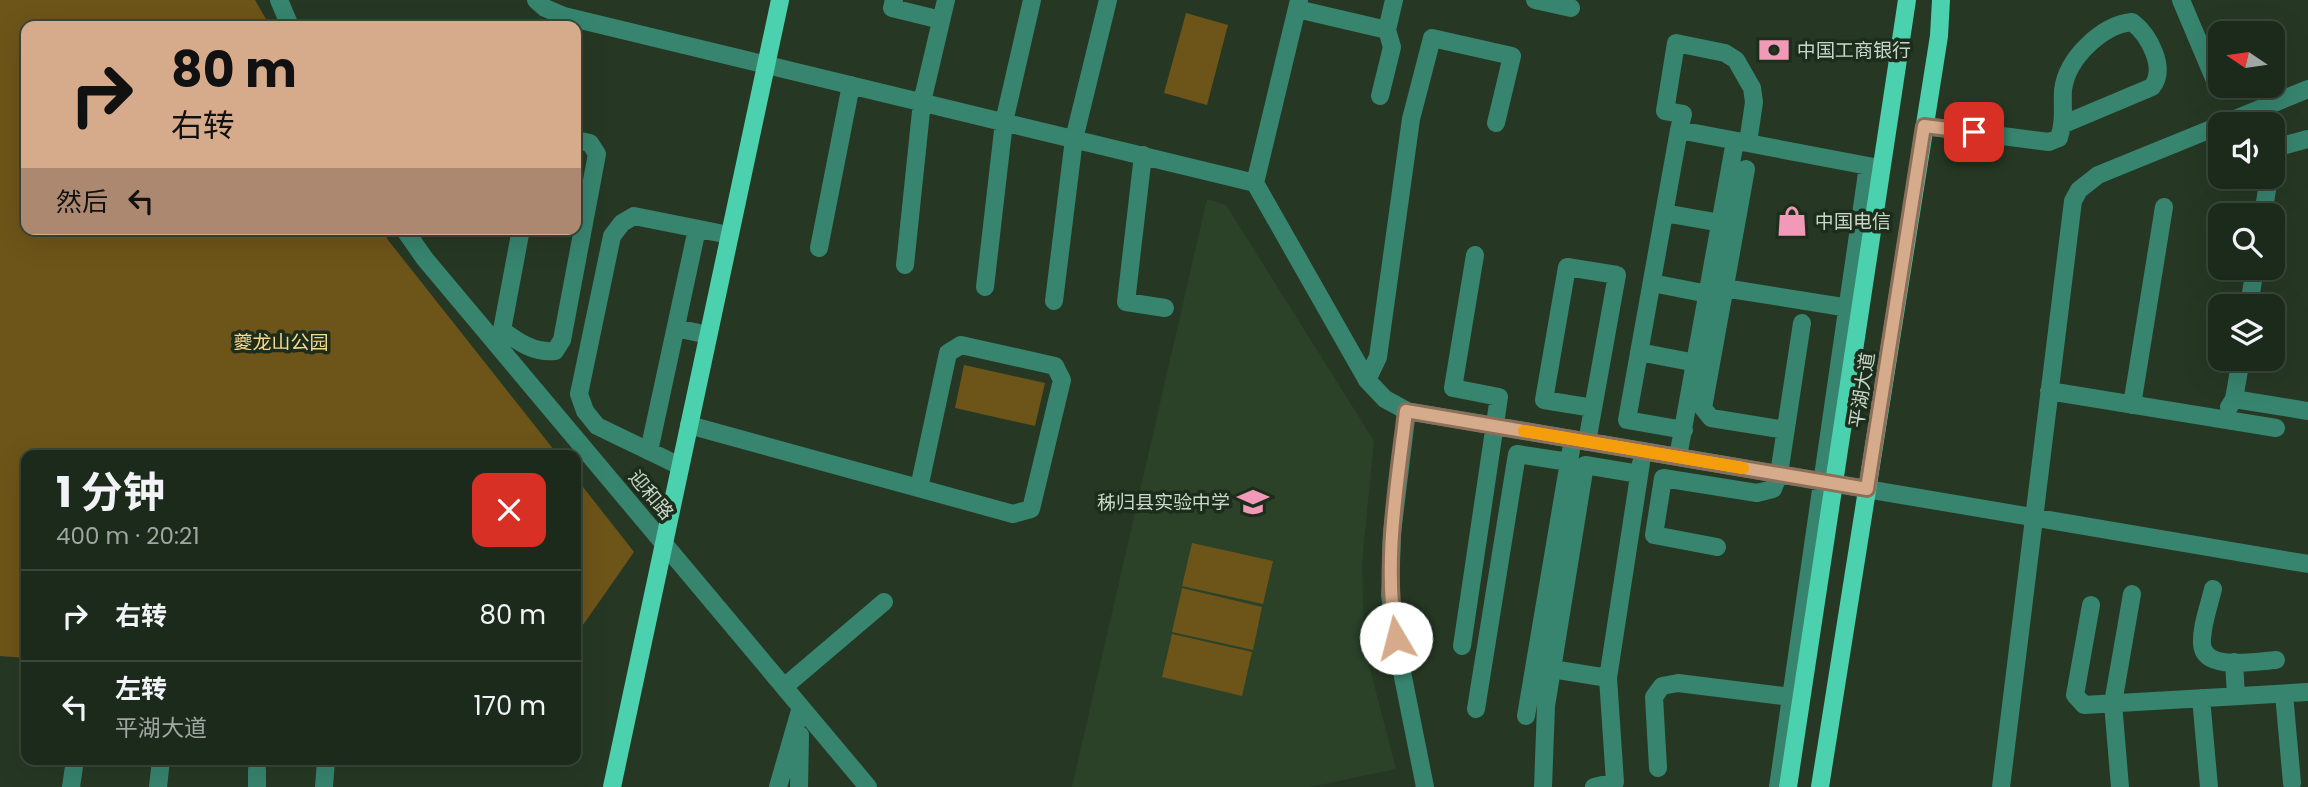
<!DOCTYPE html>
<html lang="zh">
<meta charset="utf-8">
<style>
:root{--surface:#1c2a1b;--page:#253224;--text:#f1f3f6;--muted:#a0a7a3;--line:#3a463a}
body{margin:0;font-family:Poppins,"Noto Sans SC",sans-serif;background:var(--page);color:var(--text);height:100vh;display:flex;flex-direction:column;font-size:26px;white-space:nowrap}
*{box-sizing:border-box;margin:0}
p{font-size:23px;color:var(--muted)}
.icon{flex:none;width:38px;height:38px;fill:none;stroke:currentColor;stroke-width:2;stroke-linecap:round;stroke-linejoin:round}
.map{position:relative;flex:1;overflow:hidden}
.sheet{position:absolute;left:21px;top:450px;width:560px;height:315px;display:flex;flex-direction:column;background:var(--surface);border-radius:14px;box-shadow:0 7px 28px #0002,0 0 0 2px var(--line)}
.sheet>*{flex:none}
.banner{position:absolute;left:21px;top:21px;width:560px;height:214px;border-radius:14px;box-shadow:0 7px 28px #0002,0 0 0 2px var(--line);background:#d6ab8b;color:#111;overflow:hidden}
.needle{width:46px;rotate:283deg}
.tools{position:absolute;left:2208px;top:21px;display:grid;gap:14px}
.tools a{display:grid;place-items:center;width:77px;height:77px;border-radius:14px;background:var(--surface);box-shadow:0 7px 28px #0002,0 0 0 2px var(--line);font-size:35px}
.pin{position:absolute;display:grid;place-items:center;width:60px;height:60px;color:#fff;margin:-30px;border-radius:14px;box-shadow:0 4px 10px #0006}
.me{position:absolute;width:77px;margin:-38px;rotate:352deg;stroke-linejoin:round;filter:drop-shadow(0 0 5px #0008)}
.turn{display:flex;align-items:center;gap:24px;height:147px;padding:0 35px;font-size:32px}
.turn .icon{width:91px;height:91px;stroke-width:2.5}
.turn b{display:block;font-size:49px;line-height:60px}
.then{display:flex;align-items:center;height:66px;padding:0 35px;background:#0003;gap:14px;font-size:26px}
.round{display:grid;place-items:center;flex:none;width:74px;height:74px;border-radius:14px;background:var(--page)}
.head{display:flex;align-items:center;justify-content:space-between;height:119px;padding:0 35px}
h1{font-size:42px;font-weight:700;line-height:52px}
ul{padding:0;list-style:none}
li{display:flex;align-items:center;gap:21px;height:91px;padding:0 35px;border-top:2px solid var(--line)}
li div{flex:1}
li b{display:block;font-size:26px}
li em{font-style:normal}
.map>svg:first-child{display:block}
.built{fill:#2b4229}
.green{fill:#6d5419}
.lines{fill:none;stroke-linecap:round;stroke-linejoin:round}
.minor{stroke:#37856f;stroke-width:18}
.major{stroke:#4bd1ad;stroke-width:18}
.route-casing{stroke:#8b6f5a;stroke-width:18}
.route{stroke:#d6ab8b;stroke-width:12}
.slow{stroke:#f59e0b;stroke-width:12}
.labels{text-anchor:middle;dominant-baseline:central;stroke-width:7;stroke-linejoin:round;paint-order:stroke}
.poi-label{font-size:19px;fill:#cad6c9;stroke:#1c2e1b;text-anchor:start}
.park-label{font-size:19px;fill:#f8d791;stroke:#1c2e1b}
.street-label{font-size:19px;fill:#cad6c9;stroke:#1c2e1b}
</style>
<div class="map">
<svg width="2308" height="787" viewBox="0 0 2308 787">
<rect width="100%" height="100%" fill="#263824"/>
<!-- built -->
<path class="built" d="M1207,199L1226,205L1374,441L1362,563L1364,646L1396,769L1310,787H1072Z"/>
<!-- green -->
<path class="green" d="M0,0H255L270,26H26V229H382L388,240L558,455H26V658L0,656Z
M1186,13L1228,25L1207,105L1164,93Z
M964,365L1045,383L1035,426L955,408Z
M576,478L634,552L576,635Z
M1192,543L1273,561L1263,604L1182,586Z
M1182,588L1262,607L1253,650L1172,632Z
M1172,634L1252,652L1242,696L1162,677Z"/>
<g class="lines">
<!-- minor -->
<path class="minor" d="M279,0L290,26
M536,0L545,8L564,16L1255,183L1367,380L1385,399L1407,411L2308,564
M894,0L892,8L941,20
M1535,0L1571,8
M2181,0L2219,90
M1297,9L1387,30
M1380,96L1392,47L1387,30L1394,0
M2223,124L2308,89
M1925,126L2049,142L2059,138C2065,120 2062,108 2063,90C2067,58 2102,25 2132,22C2149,35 2167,68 2152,87L2064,124
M1679,130L1627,420L1684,430
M1748,143L1754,102L1752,88L1736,60L1725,53L1676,43L1665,111L1683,114L1679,130L1879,168
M1143,155L1126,302L1165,308
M2273,158L2282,146L2308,139
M1746,169L1703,408L1711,418L1785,430
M1255,183L1299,0
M1664,213L1721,223
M2263,215L2269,177
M404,229L425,259L868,787
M819,248L851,85
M905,265L922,102L946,0
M1652,283L1708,294
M985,287L1004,122L1032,0
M1724,288L1849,308
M1054,301L1074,139L1108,0
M2249,306L2255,268
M676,328L708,335
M502,330C518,342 534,353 555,351L562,340L597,154L590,143L576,140
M495,337L502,330L521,229
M1639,352L1696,363
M1367,380L1378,357L1411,119L1432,38L1512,56L1496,123
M2049,391L2276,428
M2234,399L2308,411
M2132,405L2164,207
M2229,407L2234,399L2241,359
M1407,411L1392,533L1390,595L1398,652L1425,787
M689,425L1013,514L1031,509L1062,380L1055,366L961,345L948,353L919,488
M1587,442L1617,275L1567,267L1544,400L1593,408
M649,451L697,229
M1678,457L1735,141
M680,466L597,426L585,411L579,394L612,236L622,223L634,216L729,235
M1717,547L1654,535L1663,478L1757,493L1773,489L1779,474L1802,323
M2213,589C2209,606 2201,627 2202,644C2204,672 2256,661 2276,660
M2091,605L2075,695L2084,705L2308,692
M1462,646L1499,397L1453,388L1475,255
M2234,662L2236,696
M1552,669L1608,678
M784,687L884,602
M2284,694L2292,783
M2201,698L2209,787
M1476,709L1517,454L1569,462
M1526,716L1571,450
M1658,768L1654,697L1662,686L1678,683L1791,697
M71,787L75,760
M158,787L161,760
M257,787V770
M324,787L326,760
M778,787L801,707
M799,787L800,735
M1543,787L1546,706L1585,465L1639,474
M1594,787L1615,782L1608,678L1641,463
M1778,787L1868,166
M2001,787L2073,201L2079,190L2098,175L2221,125
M2120,787L2113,703L2132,594"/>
<!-- major -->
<path class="major" d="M612,787L780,0
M1788,787L1907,0
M1820,787L1939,36L1941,0"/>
</g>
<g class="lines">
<defs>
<path id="route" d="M1396,638C1383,562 1397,487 1406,411L1867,489L1924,126L1974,132"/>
</defs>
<!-- route casing -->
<use href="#route" class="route-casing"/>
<!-- route -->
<use href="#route" class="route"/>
<!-- slow -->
<path class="slow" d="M1524,431L1743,468"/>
</g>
<!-- icons -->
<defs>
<symbol id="bank-bare" viewBox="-9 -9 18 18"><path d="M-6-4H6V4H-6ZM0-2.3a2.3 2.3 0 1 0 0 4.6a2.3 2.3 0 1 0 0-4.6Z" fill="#f09ab7" stroke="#1c2e1b" stroke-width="2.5" paint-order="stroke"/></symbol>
<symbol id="shop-bare" viewBox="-9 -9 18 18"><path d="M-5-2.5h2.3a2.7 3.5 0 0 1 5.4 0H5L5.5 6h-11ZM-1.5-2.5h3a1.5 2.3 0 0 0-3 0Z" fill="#f09ab7" stroke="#1c2e1b" stroke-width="2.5" paint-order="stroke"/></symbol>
<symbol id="school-bare" viewBox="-9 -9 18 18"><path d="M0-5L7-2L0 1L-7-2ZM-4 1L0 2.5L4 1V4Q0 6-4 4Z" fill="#f09ab7" stroke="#1c2e1b" stroke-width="2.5" paint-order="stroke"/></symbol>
</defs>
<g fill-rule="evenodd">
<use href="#bank-bare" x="1752" y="28" width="44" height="44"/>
<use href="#shop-bare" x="1770" y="199" width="44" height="44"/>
<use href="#school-bare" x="1231" y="480" width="44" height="44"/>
</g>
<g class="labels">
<!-- poi labels -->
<g class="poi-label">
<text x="1797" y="50">中国工商银行</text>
<text x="1815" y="221">中国电信</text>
<text x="1230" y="502" text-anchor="end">秭归县实验中学</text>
</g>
<!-- park labels -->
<g class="park-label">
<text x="281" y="342">夔龙山公园</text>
</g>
<!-- street labels -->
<g class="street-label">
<text transform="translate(1862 390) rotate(-81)">平湖大道</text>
<text transform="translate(651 495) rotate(50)">迎和路</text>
</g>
</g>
</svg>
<div class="tools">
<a><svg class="needle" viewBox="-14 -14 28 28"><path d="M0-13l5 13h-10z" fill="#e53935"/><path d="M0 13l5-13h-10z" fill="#a0a7a3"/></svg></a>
<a><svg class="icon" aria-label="sound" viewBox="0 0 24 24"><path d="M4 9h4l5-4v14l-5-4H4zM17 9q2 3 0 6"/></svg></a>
<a><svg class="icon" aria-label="search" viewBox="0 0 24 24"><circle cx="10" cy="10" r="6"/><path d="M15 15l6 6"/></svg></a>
<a><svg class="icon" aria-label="layers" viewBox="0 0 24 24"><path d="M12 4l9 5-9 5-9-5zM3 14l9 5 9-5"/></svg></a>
</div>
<div class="pin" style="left:1974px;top:132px;background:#d93025"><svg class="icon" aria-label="arrive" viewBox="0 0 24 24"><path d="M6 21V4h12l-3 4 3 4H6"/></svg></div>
<svg class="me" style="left:1396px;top:638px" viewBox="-20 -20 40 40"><circle r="19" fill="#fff"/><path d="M0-13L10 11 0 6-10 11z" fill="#d6ab8b"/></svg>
<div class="banner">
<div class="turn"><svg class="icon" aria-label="right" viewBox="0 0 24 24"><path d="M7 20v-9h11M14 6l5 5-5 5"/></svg><div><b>80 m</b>右转</div></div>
<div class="then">然后<svg class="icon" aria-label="left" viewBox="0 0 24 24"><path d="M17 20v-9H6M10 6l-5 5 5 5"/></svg></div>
</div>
<section class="sheet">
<div class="head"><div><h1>1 分钟</h1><p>400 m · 20:21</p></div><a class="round" style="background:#d93025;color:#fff"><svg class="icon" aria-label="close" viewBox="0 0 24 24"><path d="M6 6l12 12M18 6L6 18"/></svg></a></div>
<ul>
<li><svg class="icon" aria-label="right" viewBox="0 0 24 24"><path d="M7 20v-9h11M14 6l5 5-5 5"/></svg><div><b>右转</b></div><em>80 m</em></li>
<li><svg class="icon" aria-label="left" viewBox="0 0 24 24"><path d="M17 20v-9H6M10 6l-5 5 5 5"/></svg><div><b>左转</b><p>平湖大道</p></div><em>170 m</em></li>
</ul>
</section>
</div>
